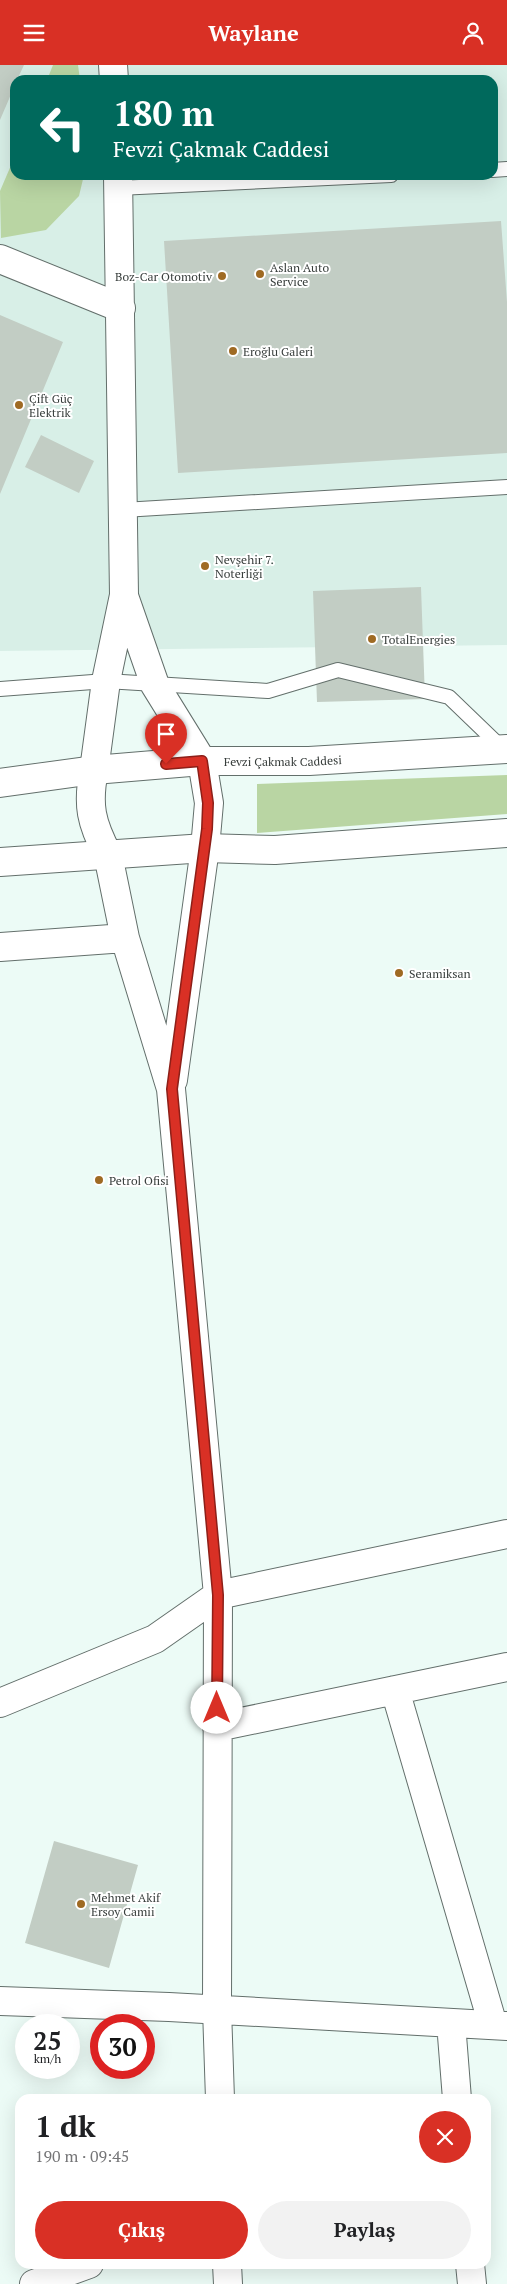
<!DOCTYPE html>
<html lang="tr">
<meta charset="utf-8">
<style>
:root{--surface:#fff;--page:#f2f2f2;--text:#202124;--muted:#757577;--accent:#d93025}
body{margin:0;font-family:"PT Serif",serif;background:var(--page);color:var(--text);height:100vh;display:flex;flex-direction:column;font-size:19px;white-space:nowrap}
*{box-sizing:border-box;margin:0}
p{font-size:16px;color:var(--muted)}
.icon{flex:none;width:28px;height:28px;fill:none;stroke:currentColor;stroke-width:2;stroke-linecap:round;stroke-linejoin:round}
.map{position:relative;flex:1;overflow:hidden}
.details{position:absolute;left:15px;top:2029px;width:476px;height:175px;display:flex;flex-direction:column;background:var(--surface);border-radius:15px;box-shadow:0 5px 20px #0002}
.details>*{flex:none}
.banner{position:absolute;left:10px;top:10px;width:488px;height:105px;border-radius:15px;box-shadow:0 5px 20px #0002;background:#00695c;color:#fff;overflow:hidden}
.speed{position:absolute;left:15px;top:1949px;display:flex;gap:10px;font-size:25px;font-weight:700;text-align:center}
.speed>*{display:grid;place-content:center;width:65px;height:65px;border-radius:50%;background:var(--surface);box-shadow:0 5px 20px #0002;line-height:1}
.speed small{font-size:12px;font-weight:400}
.speed .limit{border:8px solid #d22;background:#fff;color:#111}
.pin{position:absolute;display:grid;place-items:center;width:42px;height:42px;color:#fff;margin:-51px -21px;border-radius:50% 50% 50% 0;rotate:-45deg;box-shadow:0 0 5px #0007}
.pin .icon{rotate:45deg}
.me{position:absolute;width:55px;margin:-28px;rotate:0deg;stroke-linejoin:round;filter:drop-shadow(0 0 4px #0008)}
.turn{display:flex;align-items:center;gap:18px;height:105px;padding:0 20px;font-size:22px}
.turn .icon{width:65px;height:65px;stroke-width:2.5}
.turn b{display:block;font-size:35px;line-height:42px}
.round{display:grid;place-items:center;flex:none;width:52px;height:52px;border-radius:26px;background:var(--page)}
.head{display:flex;align-items:center;justify-content:space-between;height:85px;padding:0 20px}
h1{font-size:30px;font-weight:700;line-height:38px}
.primary-button{display:flex;gap:10px;margin-top:auto;padding:10px 20px}
.primary-button a{flex:1;height:58px;border-radius:30px;background:var(--accent);color:#fff;font-size:20px;font-weight:700;line-height:58px;text-align:center}
.primary-button a+a{background:var(--page);color:var(--text)}
header{display:flex;justify-content:space-between;align-items:center;height:65px;padding:0 20px;background:var(--accent);color:#fff;font-size:22px;font-weight:700}
.map>svg:first-child{display:block}
.built{fill:#d8efe7;fill-rule:evenodd}
.green{fill:#b9d5a3}
.building{fill:#c2cdc4}
.lines{fill:none;stroke-linecap:round;stroke-linejoin:round}
.service-casing{stroke:#636f6b;stroke-width:16}
.minor-casing{stroke:#636f6b;stroke-width:30}
.primary-casing{stroke:#636f6b;stroke-width:30}
.service{stroke:#fff;stroke-width:14}
.minor{stroke:#fff;stroke-width:28}
.primary{stroke:#fff;stroke-width:28}
.route-casing{stroke:#8d1f18;stroke-width:12}
.route{stroke:#d93025;stroke-width:9}
.poi-dot{fill:#9f6a23;stroke:#fff;stroke-width:2}
.labels{text-anchor:middle;dominant-baseline:central;stroke-width:4;stroke-linejoin:round;paint-order:stroke}
.poi-label{font-size:12px;fill:#373d3b;stroke:#fff;text-anchor:start}
.street-label{font-size:12px;fill:#373d3b;stroke:#fff}
</style>
<header><svg class="icon" aria-label="menu" viewBox="0 0 24 24"><path d="M4 6h16M4 12h16M4 18h16"/></svg>Waylane<svg class="icon" aria-label="person" viewBox="0 0 24 24"><circle cx="12" cy="8" r="4"/><path d="M4 21q1-7 8-7t8 7"/></svg></header>
<div class="map">
<svg width="507" height="2219" viewBox="0 0 507 2219">
<rect width="100%" height="100%" fill="#ecfbf6"/>
<!-- built -->
<path class="built" d="M0,0H507V580L0,586ZM15,15H492V110H15Z"/>
<!-- green -->
<path class="green" d="M53,0H78L80,15H47Z
M15,91V110H84L79,131L46,165L1,173L0,126Z
M507,710V749L257,768V719Z"/>
<!-- building -->
<path class="building" d="M0,0H24L17,15H15V20L0,55Z
M501,156L507,237V388L178,408L164,176Z
M0,250L63,277L0,429Z
M41,370L94,396L79,428L25,402Z
M421,522L425,634L317,637L313,526Z
M54,1776L138,1800L109,1903L25,1878Z"/>
<g class="lines">
<defs>
<path id="service" d="M492,105L507,104
M118,123L391,110
M123,445L507,422
M0,624L106,616L268,626L338,605L449,632L502,683"/>
<path id="minor" d="M113,0L114,15
M0,194L121,243
M124,531L155,620L202,696
M94,705L106,616L124,530L118,110
M108,790L125,873L171,1024L218,1530L217,1944L220,2034
M0,882L125,873
M173,1015L205,783
M395,1625L493,1960
M0,1638L155,1574L218,1530L507,1469
M217,1662L507,1602
M0,1936L169,1942L507,1961
M451,1958L457,2034
M227,2199L228,2219
M470,2199L472,2219
M34,2219L89,2199"/>
<g id="primary">
<path d="M202,696L209,738L205,783"/>
<path d="M94,705C87,740 91,758 108,790"/>
<path id="s1" d="M0,718L94,705L202,696H309L507,684"/>
<path d="M0,797L205,783L275,785L507,768"/>
</g>
</defs>
<!-- service casing -->
<use href="#service" class="service-casing"/>
<!-- minor casing -->
<use href="#minor" class="minor-casing"/>
<!-- primary casing -->
<use href="#primary" class="primary-casing"/>
<!-- service -->
<use href="#service" class="service"/>
<!-- minor -->
<use href="#minor" class="minor"/>
<!-- primary -->
<use href="#primary" class="primary"/>
</g>
<g class="lines">
<defs>
<path id="route" d="M166,699L202,696L208,738L207,764L172,1024L218,1530L217,1643"/>
</defs>
<!-- route casing -->
<use href="#route" class="route-casing"/>
<!-- route -->
<use href="#route" class="route"/>
</g>
<!-- markers -->
<g class="poi-dot">
<circle cx="260" cy="209" r="5"/>
<circle cx="222" cy="211" r="5"/>
<circle cx="233" cy="286" r="5"/>
<circle cx="19" cy="340" r="5"/>
<circle cx="205" cy="501" r="5"/>
<circle cx="372" cy="574" r="5"/>
<circle cx="399" cy="908" r="5"/>
<circle cx="99" cy="1115" r="5"/>
<circle cx="81" cy="1839" r="5"/>
</g>
<g class="labels">
<!-- poi labels -->
<g class="poi-label">
<text x="270" y="202">Aslan Auto<tspan x="270" dy="14">Service</tspan></text>
<text x="212" y="211" text-anchor="end">Boz-Car Otomotiv</text>
<text x="243" y="286">Eroğlu Galeri</text>
<text x="29" y="333">Çift Güç<tspan x="29" dy="14">Elektrik</tspan></text>
<text x="215" y="494">Nevşehir 7.<tspan x="215" dy="14">Noterliği</tspan></text>
<text x="382" y="574">TotalEnergies</text>
<text x="409" y="908">Seramiksan</text>
<text x="109" y="1115">Petrol Ofisi</text>
<text x="91" y="1832">Mehmet Akif<tspan x="91" dy="14">Ersoy Camii</tspan></text>
</g>
<!-- street labels -->
<g class="street-label">
<text stroke="none"><textPath href="#s1" startOffset="284">Fevzi Çakmak Caddesi</textPath></text>
</g>
</g>
</svg>
<div class="speed"><div>25<small>km/h</small></div><div class="limit">30</div></div>
<div class="pin" style="left:166px;top:699px;background:#d93025"><svg class="icon" aria-label="arrive" viewBox="0 0 24 24"><path d="M6 21V4h12l-3 4 3 4H6"/></svg></div>
<svg class="me" style="left:217px;top:1643px" viewBox="-20 -20 40 40"><circle r="19" fill="#fff"/><path d="M0-13L10 11 0 6-10 11z" fill="#d93025"/></svg>
<div class="banner">
<div class="turn"><svg class="icon" aria-label="left" viewBox="0 0 24 24"><path d="M17 20v-9H6M10 6l-5 5 5 5"/></svg><div><b>180 m</b>Fevzi Çakmak Caddesi</div></div>
</div>
<section class="details">
<div class="head"><div><h1>1 dk</h1><p>190 m · 09:45</p></div><a class="round" style="background:#d93025;color:#fff"><svg class="icon" aria-label="close" viewBox="0 0 24 24"><path d="M6 6l12 12M18 6L6 18"/></svg></a></div>
<div class="primary-button"><a>Çıkış</a><a>Paylaş</a></div>
</section>
</div>
